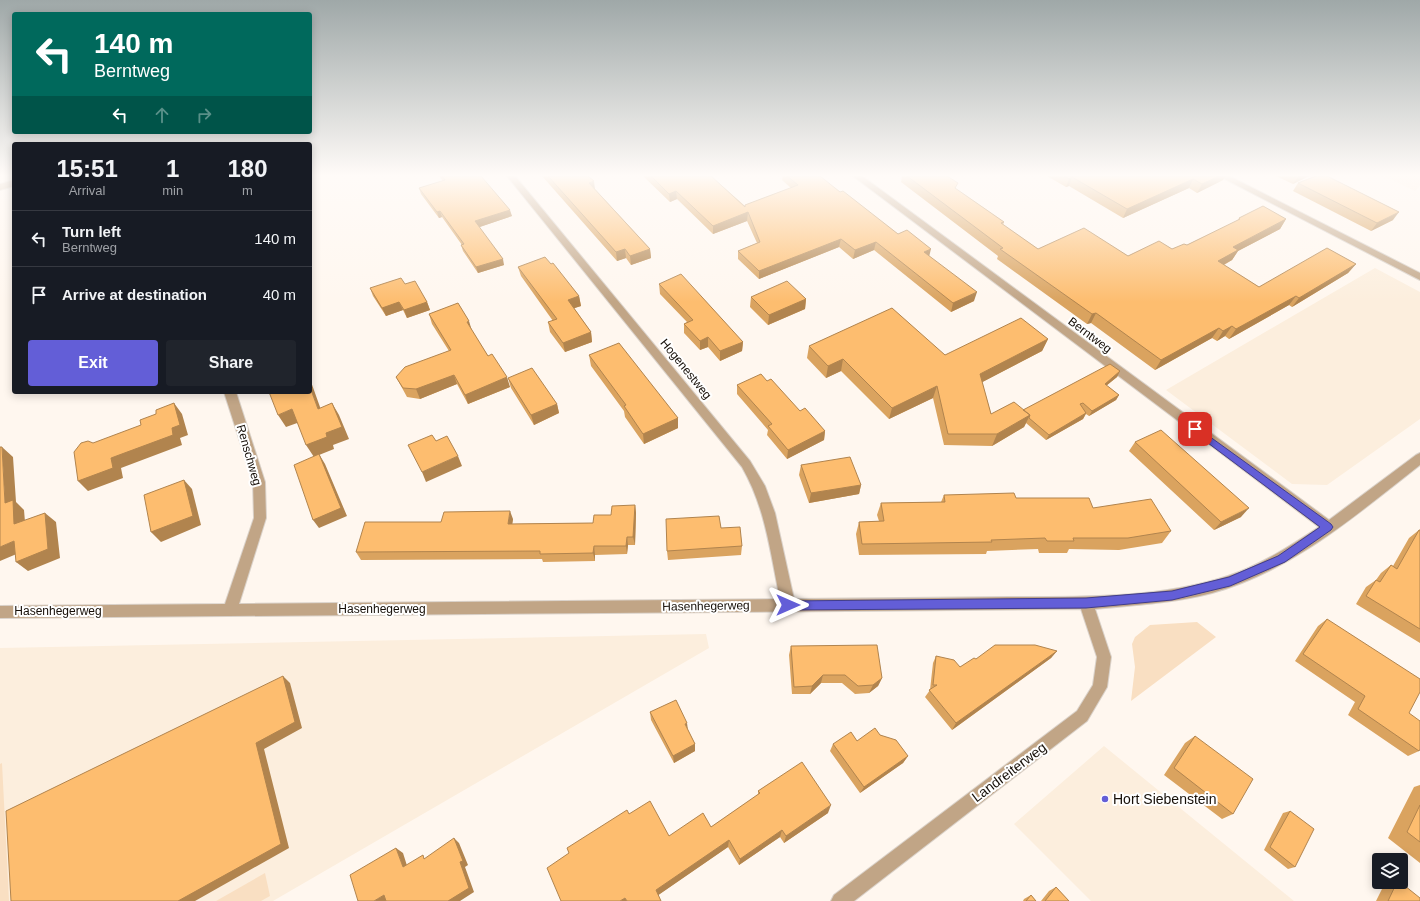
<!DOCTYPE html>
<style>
:root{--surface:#171b24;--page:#20242c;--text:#f1f3f6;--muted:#9ea1a6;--line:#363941;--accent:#635ed7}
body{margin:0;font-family:Helvetica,sans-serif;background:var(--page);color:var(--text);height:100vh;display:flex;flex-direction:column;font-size:15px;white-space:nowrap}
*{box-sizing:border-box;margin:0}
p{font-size:13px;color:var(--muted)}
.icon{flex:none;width:22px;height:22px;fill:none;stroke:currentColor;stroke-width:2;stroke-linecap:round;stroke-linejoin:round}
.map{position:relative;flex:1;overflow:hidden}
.panel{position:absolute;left:12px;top:142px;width:300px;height:252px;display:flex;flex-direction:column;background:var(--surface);border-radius:4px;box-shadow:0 2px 10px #0003}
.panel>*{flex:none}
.guide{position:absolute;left:12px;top:12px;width:300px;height:122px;border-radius:4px;box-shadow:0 2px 10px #0003;background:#00695c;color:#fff;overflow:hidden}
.fabs{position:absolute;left:1372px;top:853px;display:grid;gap:8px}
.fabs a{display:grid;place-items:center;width:36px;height:36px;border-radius:4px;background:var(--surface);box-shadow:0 2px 10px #0003;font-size:20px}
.pin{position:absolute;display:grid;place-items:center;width:34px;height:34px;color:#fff;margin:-17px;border-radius:8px;box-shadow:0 2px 6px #0006}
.me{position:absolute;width:44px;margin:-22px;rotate:90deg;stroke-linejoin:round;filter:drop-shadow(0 0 3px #0008)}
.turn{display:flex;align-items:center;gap:14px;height:84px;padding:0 16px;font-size:18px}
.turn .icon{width:52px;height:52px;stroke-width:2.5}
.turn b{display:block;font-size:28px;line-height:34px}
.lanes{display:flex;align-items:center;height:38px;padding:0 16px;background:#0003;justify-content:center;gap:20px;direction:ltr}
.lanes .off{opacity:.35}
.eta{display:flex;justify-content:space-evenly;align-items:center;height:68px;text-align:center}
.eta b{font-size:24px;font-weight:700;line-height:28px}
.primary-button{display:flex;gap:8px;margin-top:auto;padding:8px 16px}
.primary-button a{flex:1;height:46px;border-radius:4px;background:var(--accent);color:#fff;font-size:16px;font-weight:700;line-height:46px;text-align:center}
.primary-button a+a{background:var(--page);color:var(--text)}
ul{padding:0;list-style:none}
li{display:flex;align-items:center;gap:12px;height:56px;padding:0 16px;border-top:1px solid var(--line)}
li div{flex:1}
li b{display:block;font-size:15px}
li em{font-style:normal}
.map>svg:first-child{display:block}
.built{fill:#fceedd}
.green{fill:#f9dfc2}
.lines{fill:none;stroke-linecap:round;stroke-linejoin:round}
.minor-casing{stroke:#dad2ca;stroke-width:2}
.minor{fill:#c1a586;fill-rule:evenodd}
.wall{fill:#daa35f}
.shaded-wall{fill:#b1844e}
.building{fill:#fdbd6f;stroke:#b1844e}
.route{fill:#635ed7;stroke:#403d8c}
.poi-dot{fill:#635ed7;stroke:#fff;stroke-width:1.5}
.labels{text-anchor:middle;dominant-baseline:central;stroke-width:4;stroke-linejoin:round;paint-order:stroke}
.street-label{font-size:12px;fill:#150e07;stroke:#fff}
.near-street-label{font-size:14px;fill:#150e07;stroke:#fff}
.near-poi-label{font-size:14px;fill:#150e07;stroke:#fff;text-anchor:start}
</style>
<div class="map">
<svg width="1420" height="901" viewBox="0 0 1420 901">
<rect width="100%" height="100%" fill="#fff7ef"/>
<!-- built -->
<path class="built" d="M1384,176H1420V186L1415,191Z
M1375,268L1420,292V419L1327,485L1292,484L1166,390Z
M706,634L709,648L273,901H0V648Z
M1104,746L1294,901H1091L1014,824Z"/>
<!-- green -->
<path class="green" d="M1197,622L1216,637L1131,701L1135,667L1132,644L1135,637L1150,625Z
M2,763L9,901H0V764Z
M265,873L270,896L261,901H216Z"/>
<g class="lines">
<defs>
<path id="minor" d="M507,176H515L750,461L765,486L775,513L794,599C865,599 937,598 1009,597C1081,597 1158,599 1228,576C1261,565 1290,546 1319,527L853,176H862L1329,520L1416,455L1420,453V465C1356,515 1292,571 1212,593C1174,603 1134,605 1095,609L1111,657L1107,687L1087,721L854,901H831L834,895L1077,711L1093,685L1097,657L1081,609L0,618V606L225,604L254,518L253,482L224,392H236L265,482L266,518L239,604L780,599C770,552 766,509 742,467Z
M1219,176H1229L1420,273V280Z
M14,180V186L0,190V184Z"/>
</defs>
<!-- minor casing -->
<use href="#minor" class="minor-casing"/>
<!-- minor -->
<use href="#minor" class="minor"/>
</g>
<!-- wall -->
<path class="wall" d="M439,176H481L512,216L479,227L504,265L478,273L463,251L461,245H462L442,217L439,218L421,194L419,188L443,181Z
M542,176H588L595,189L650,249L651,258L631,265L626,258L617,261Z
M643,176H711L745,206L791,188L782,180L783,176H820L840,192L895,232L929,256L974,301L951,312L874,250L853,259L839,247L759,279L738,259V251L757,243L747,221L713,234L677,199L670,202Z
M902,176H947L956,189L1004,222L1003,225L1038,249L1128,256L1172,249L1187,245L1237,221L1239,218L1286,219L1280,229L1238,251L1232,260L1224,265L1259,287L1356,264L1348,273L1292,307L1289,305L1229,339L1225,336L1217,341L1212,338L1155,370L1091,323L1087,324L997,259L998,256L901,182Z
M1047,176H1225L1223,180L1197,193L1189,188L1123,218L1069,186L1066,187Z
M1276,176H1309L1293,184Z
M1298,183L1393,220L1371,231L1293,191Z
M551,264L579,296L581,306L574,308L591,332L592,342L565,352L550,332L548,322L553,321L521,276L518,267Z
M405,284L427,302L430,310L407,318L403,310L386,316L373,296L370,288Z
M659,284L743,342L742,351L720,361L708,347L700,350L684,333V324L687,322L660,294Z
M751,297L806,299L805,309L768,325L750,307Z
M429,314L472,331L488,356L510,387L468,404L457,384L420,399L407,397L401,386L396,377L449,351L432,324Z
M1048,339L1042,351L982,382L991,414L1023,410L1120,371L1117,377L1106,386L1119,395L1116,400L1089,416L1086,414L1083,419L1046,440L1026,423L1024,427L992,446L944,445L933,398L889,419L841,371L826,378L807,358L809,346L945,355Z
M589,355L678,418V428L644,444L625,417L624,411L591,366Z
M508,378L557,404L559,413L534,425L511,388Z
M767,381L800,411L825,431L824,440L787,459L767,435L768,430L737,394V385Z
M1135,442L1241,517L1214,530L1129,451Z
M801,465L861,485L859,494L809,503L799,475Z
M944,495L1016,498L1093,508L1171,531L1162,543L1119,550L1069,549L1067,553H1039L1038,549L987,551L986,554L859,555L856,534L859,522L879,521L877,515L881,503L941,502Z
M635,505L636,513L635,545H628L627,554L595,555V561L543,562L542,559L361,560L356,552L441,522L513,519L512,524L593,523L611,515Z
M721,528L742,546L741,555L668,560L667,551Z
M1419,530H1420V643L1356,604L1366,587L1376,580L1381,573L1391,565L1393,566L1409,538Z
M1327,619L1409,713L1419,751L1408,756L1348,715L1355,702L1295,661L1318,626Z
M791,646L882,678L878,686L869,693L855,694L842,683H821L810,694H792L789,655Z
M1057,651L1051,658L952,730L925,697L930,690L933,663L936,656L960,667L976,659Z
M650,712L688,730L695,744V751L674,763L651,720Z
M880,735L908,756L903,763L860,793L830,751L833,744L857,741Z
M1195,736L1233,814L1222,819L1164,775L1185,743Z
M1420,785V863L1388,838L1414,787Z
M758,791L828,813L784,843L780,837L739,865L728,847L658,895L561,901L629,814L669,836L711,827L758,795Z
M1290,811L1295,867L1288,869L1264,850L1283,813Z
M1393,882H1400L1420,901H1376L1384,885Z
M1056,887L1069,901H1041L1049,891Z
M1031,895L1036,901H1023L1024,899Z"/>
<!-- shaded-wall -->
<path class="shaded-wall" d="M1219,176H1225L1223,180L1197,193L1202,184Z
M1299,176H1309L1293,184Z
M1072,177L1069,186L1066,187L1069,179Z
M1193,179L1189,188L1123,218L1127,209Z
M594,181L595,190L589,183Z
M676,191L677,199L670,202L669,194Z
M510,210L512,216L477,228L475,221Z
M440,211L442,217L439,218L437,212Z
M748,212L747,221L713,234V226Z
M1399,212L1393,220L1371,231L1377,223Z
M1286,219L1280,229L1238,251L1232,260L1212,271L1218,261L1233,247Z
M841,239L839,247L759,279V271Z
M876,242L874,250L853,259L855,250Z
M625,249L626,258L617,261L616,252Z
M650,249L651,258L631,265L630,256Z
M931,249L929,257L924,252Z
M503,259L504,265L478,273L476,267Z
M1356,264L1348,273L1292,307L1299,298Z
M977,292L974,301L951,312L953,303Z
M579,296L581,306L569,310L568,300Z
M1296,296L1289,305L1229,339L1236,329Z
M806,299L805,309L768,325L769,315Z
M399,302L403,310L386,316L382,308Z
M427,302L430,310L407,318L404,310Z
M1096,313L1091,323L1087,324L1092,314Z
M469,321L472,331L467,322Z
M1232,326L1225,336L1217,341L1223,331Z
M1219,328L1212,338L1155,370L1161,360Z
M591,332L592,342L565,352L563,343Z
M708,337V347L700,350V341Z
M1048,339L1042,351L975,386L980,374Z
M743,342L742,351L720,361V351Z
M843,359L841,371L826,378L828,366Z
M1120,371L1117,377L1102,389L1105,384Z
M454,375L457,384L420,399L416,389Z
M507,377L510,387L468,404L465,395Z
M310,379L325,421L318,409L310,387Z
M937,386L933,398L889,419L892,408Z
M1119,395L1116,400L1089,416L1092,411Z
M174,403L182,414L188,435L180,438L182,445L121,468L123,478L88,491L78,481L111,458L172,428Z
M332,403L339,415L349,439L333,445L334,449L314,457L306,445L326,433Z
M557,404L559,413L534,425L531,415Z
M292,409L300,422L286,427L278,415Z
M1086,413L1083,419L1046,440L1049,435Z
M1030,415L1024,427L992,446L997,434Z
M678,418V428L644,444L643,434Z
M825,431L824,440L787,459L788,450Z
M2,447L13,457L16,502L24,510L26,534L14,524L5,503Z
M319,454L325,464L347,516L319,528L313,520Z
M458,456L462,466L426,482L422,472Z
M184,480L192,489L201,525L161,542L151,532Z
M861,485L859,494L809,503L811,493Z
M635,505L636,513L635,545L633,537Z
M1249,508L1241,517L1214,530L1221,522Z
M510,511L513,519L511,533L508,524Z
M45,513L56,522L60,558L28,571L16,562Z
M627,537L628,545L627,554L626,546Z
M14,541L26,550L0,561V547Z
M594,546L595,555V561L593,553Z
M1057,651L1051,658L952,730L956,723Z
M823,675L821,683L810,694L812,686Z
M283,676L290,683L302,728L264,749L289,848L195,901H178L256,743Z
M882,678L878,686L869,693L873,685Z
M687,723L688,730L685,724Z
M695,744V751L674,763L673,756Z
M908,756L903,763L860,793L864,787Z
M831,805L828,813L784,843L786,836Z
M782,830L780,837L739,865L740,859Z
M454,838L459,843L468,865L465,867L474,892L460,901H448L460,862Z
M729,840L728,847L657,896L656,890Z
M396,848L403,853L409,872L403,867Z
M384,895L388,901H374Z
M625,898L627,901H620Z"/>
<!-- building -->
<path class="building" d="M442,176H481L510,210L475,221L503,259L476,267L461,245L464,244L440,211L437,212L419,188L445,180Z
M548,176H588L594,181L589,183L650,249L630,256L625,249L616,252Z
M651,176H711L745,207V205L798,185L787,176H820L840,192L843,191L898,234L907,230L931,249L924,252L977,292L953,303L876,242L855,250L841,239L759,271L738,251L760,242L748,212L713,226L676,191L669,194Z
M907,176H947L958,183L955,188L1004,222L1001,223L1038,249L1084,228L1128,256L1159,241L1172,249L1184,244L1187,245L1240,219L1239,218L1263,206L1286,219L1233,247L1238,250L1218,261L1259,287L1327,248L1356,264L1299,298L1296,296L1236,329L1232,326L1223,331L1219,328L1161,360L1096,313L1092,314L1000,249L1003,248Z
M1064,176H1219L1202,184L1193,179L1127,209L1072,177L1069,179Z
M1316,176H1327L1399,212L1377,223L1298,183Z
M545,257L551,264L553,263L579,296L568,300L591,332L563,343L548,322L557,319L518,267Z
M681,274L743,342L720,351L708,337L700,341L684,324L693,320L659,284Z
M401,278L405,284L415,281L427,302L404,310L399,302L382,308L370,288Z
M787,281L806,299L769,315L751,297Z
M458,303L469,321L467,322L488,356L492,354L507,377L465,395L454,375L416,389L403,388L396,377L405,367L451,350L429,314Z
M892,308L945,355L1021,318L1048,339L980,374L991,414L1014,402L1030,415L997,434H948L937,386L892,408L843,359L828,366L809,346Z
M619,343L678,418L643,434L624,406L626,405L589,355Z
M1110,364L1120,371L1105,384L1119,395L1092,411L1083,403L1080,404L1086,413L1049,435L1029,418L1030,415L1023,410Z
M532,368L557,404L531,415L508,378Z
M761,374L767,381L771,379L800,411L805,408L825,431L788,450L768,426L772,424L737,385Z
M310,387L318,409L332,403L342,427L326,433L327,437L306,445L292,409L278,415L269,392H310Z
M174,403L180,425L172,428L173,435L111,458L113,468L78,481L74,452L81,443L88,441L93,443L141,425L140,420L156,414V410Z
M1161,430L1249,508L1221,522L1135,442Z
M432,435L436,441L447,436L458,456L422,472L408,445Z
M0,447H2L5,503L13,500L14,524L45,513L48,549L16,562L14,541L0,547Z
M319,454L341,508L313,520L294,465Z
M850,457L861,485L811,493L801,465Z
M184,480L193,516L151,532L144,495Z
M1014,493L1016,498H1089L1093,508L1151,499L1171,531L1128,538H1073L1074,541H1047L1045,538L991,540L992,542L862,544L859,522L884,521L881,503L945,502L944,495Z
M635,505L633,537H627L626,546H594L593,553L540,554V551L356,552L365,522H441L444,512L510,511L508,524L593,523L594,515H611L612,506Z
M719,516L721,528L740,527L742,546L667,551L666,519Z
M1419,530H1420V629L1366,596L1376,580L1380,582L1391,565L1397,569Z
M1327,619L1420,679V692L1409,713L1420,721V749L1419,751L1358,709L1365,696L1303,654Z
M877,645L882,678L873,685L858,686L845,675H823L812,686L794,687L791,646Z
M995,645H1035L1057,651L956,723L929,690L937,685H933L936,656L954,660L960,667L974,658L976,659Z
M283,676L295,722L256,743L281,844L178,901H11L6,811Z
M676,700L687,723L685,724L695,744L673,756L650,712Z
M875,728L880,735L896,740L908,756L864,787L833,744L851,732L857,741Z
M1195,736L1253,779L1233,814L1174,768Z
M802,762L831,805L786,836L782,830L740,859L729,840L656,890L661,901H627L625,898L620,901H561L547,868L569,853L567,848L627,810L629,814L650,801L669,836L703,813L711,827L760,793L758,791Z
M1420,805V842L1407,832Z
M1290,811L1314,829L1295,867L1270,847Z
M454,838L463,861L460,862L469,888L448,901H386L384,895L374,901H358L350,875L396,848L403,867L423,855L424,859Z
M1397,882H1400L1420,898V901H1388Z
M1056,887L1069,901H1045Z
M1031,895L1036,901H1026Z"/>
<!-- sky -->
<linearGradient id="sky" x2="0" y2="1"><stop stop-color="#9fa8a8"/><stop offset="0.58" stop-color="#fffbf8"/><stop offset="1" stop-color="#fffbf8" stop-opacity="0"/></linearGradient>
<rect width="1420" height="302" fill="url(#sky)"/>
<!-- route -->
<path class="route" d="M1195,426L1331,524L1333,527L1331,530L1285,562L1230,586L1172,600L1086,608L788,610L784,609L783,605L784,602L788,601L1086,598L1172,591L1229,577L1278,556L1320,527L1192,431L1190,429Z"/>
<!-- markers -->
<circle class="poi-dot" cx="1105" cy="799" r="4"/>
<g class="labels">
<!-- street labels -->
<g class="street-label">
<text transform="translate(1090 335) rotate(37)">Berntweg</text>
<text transform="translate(686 369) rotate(51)">Hogenestweg</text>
<text transform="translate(249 455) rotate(74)">Renschweg</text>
<text transform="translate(706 606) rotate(-1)">Hasenhegerweg</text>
<text x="382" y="609">Hasenhegerweg</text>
<text x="58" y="611">Hasenhegerweg</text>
</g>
<!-- near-street labels -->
<g class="near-street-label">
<text transform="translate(1009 772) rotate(-37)">Landreiterweg</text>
</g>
<!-- near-poi labels -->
<g class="near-poi-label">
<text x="1113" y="799">Hort Siebenstein</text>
</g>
</g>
</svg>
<div class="fabs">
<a><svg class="icon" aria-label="layers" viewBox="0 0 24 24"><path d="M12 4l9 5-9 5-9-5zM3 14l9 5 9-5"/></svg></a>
</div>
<div class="pin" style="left:1195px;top:429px;background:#d93025"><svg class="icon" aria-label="arrive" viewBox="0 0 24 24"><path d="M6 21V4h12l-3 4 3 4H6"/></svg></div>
<svg class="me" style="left:788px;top:605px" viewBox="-20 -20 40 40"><path d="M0-17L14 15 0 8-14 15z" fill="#635ed7" stroke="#fff" stroke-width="4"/></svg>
<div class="guide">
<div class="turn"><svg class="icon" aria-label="left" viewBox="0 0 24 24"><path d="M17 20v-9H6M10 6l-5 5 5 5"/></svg><div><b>140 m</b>Berntweg</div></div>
<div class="lanes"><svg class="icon" aria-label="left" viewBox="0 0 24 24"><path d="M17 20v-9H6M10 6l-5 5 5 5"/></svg><svg class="icon off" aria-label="ahead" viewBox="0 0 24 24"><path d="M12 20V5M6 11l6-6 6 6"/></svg><svg class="icon off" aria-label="right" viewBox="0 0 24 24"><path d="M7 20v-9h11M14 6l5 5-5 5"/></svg></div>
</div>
<section class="panel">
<div class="eta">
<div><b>15:51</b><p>Arrival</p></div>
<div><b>1</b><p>min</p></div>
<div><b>180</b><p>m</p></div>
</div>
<ul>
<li><svg class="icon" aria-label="left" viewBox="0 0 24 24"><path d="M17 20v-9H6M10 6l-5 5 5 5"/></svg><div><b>Turn left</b><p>Berntweg</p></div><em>140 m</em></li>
<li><svg class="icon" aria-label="arrive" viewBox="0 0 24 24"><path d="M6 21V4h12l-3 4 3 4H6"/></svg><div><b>Arrive at destination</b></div><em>40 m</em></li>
</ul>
<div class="primary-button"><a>Exit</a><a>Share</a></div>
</section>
</div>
